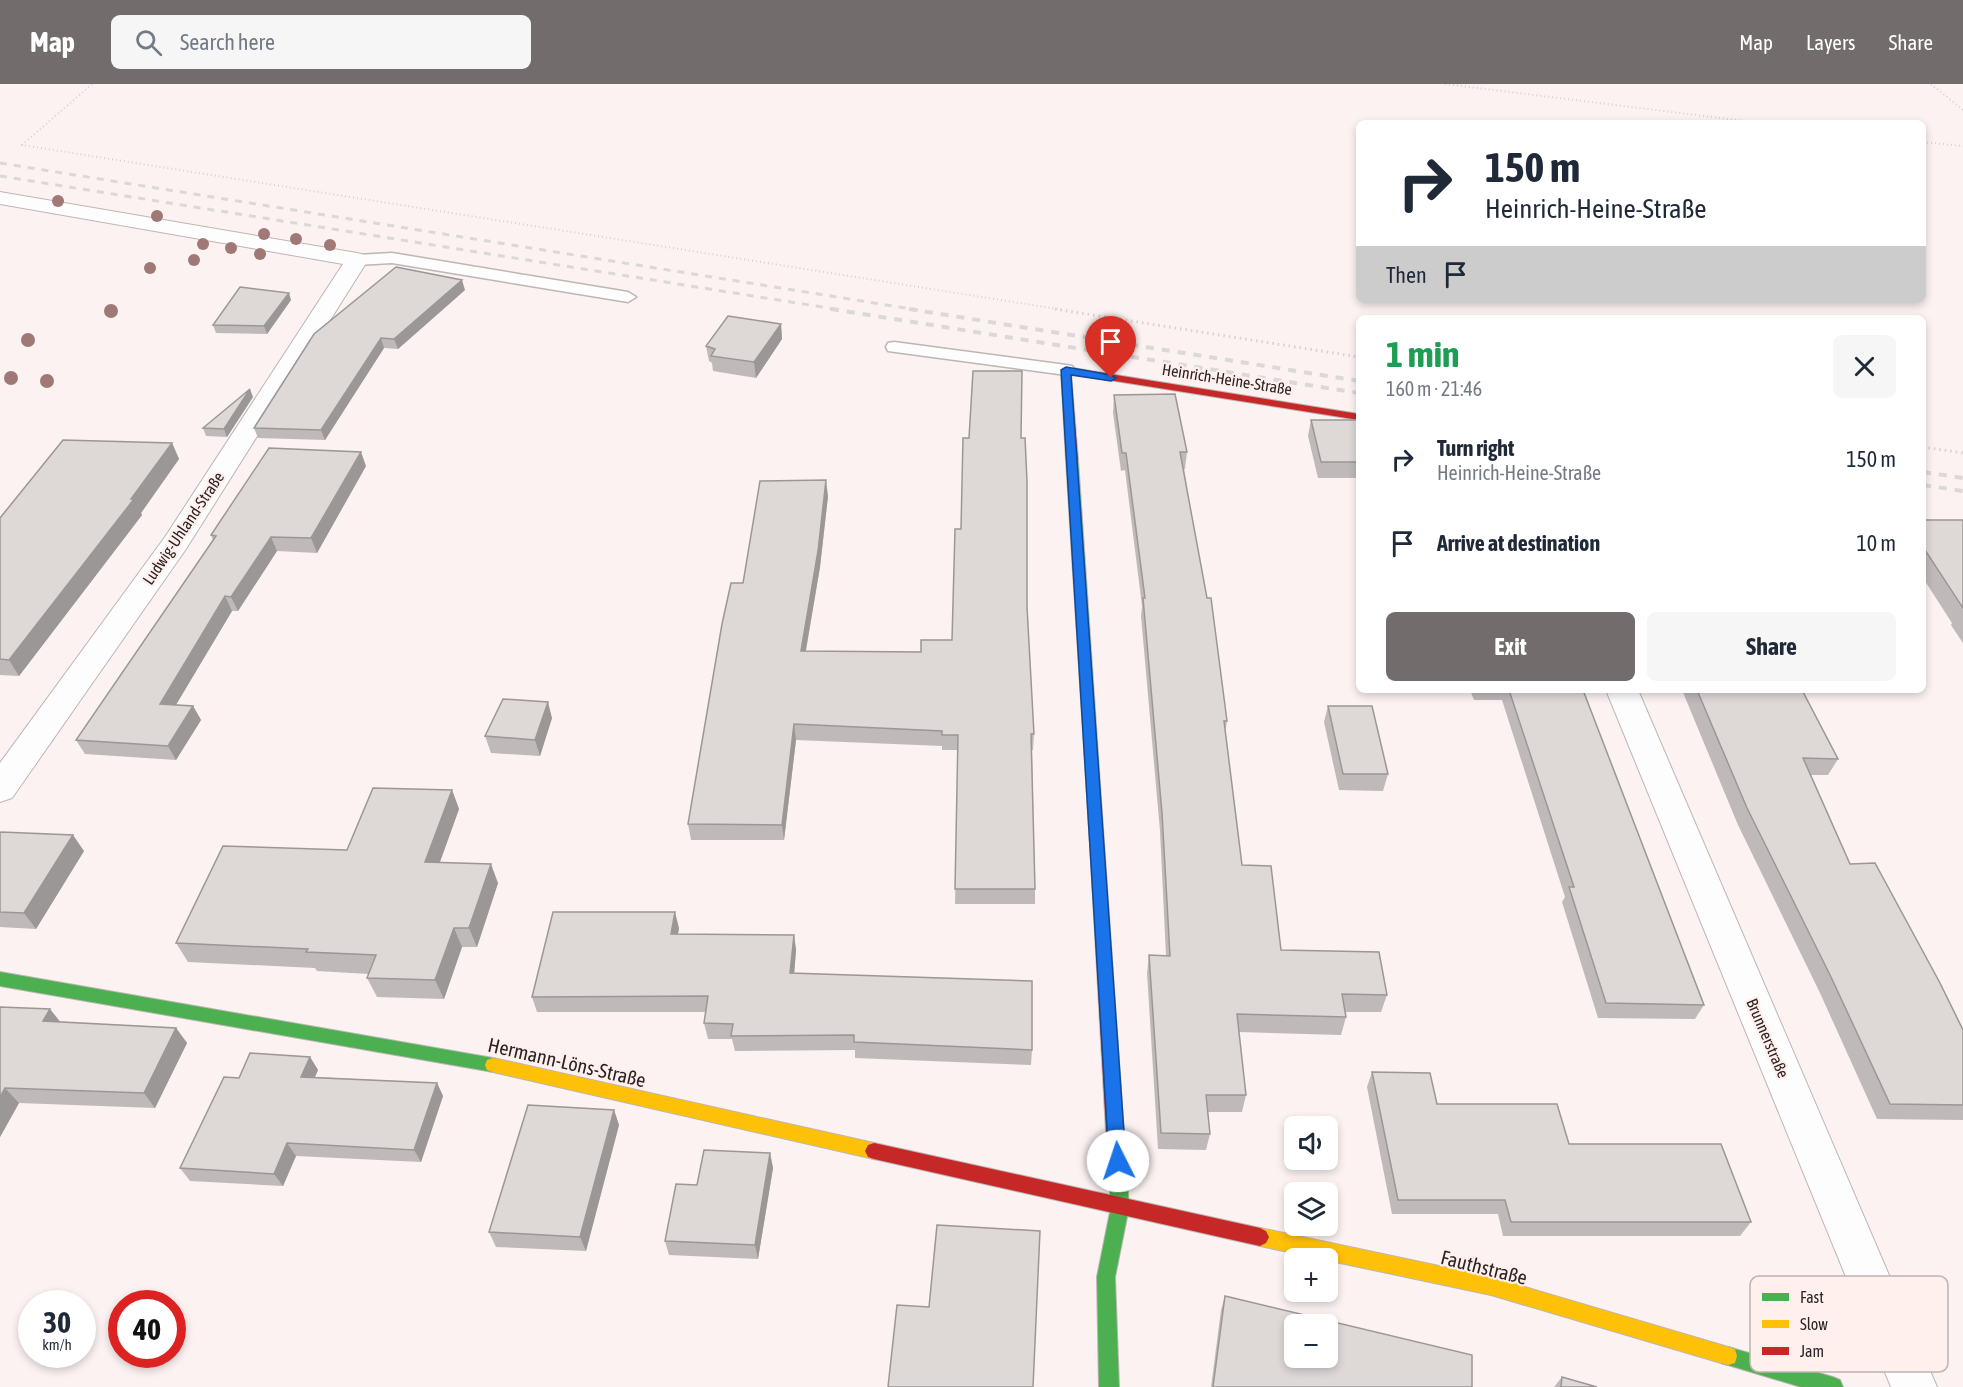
<!DOCTYPE html>
<meta charset="utf-8">
<style>
:root{--surface:#fff;--page:#f6f6f7;--text:#1f2937;--muted:#747a83;--accent:#736c6c}
body{margin:0;font-family:"Asap Condensed",sans-serif;background:var(--page);color:var(--text);height:100vh;display:flex;flex-direction:column;font-size:22px;white-space:nowrap}
*{box-sizing:border-box;margin:0}
p{font-size:20px;color:var(--muted)}
.icon{flex:none;width:33px;height:33px;fill:none;stroke:currentColor;stroke-width:2;stroke-linecap:round;stroke-linejoin:round}
.map{position:relative;flex:1;overflow:hidden}
.sheet{position:absolute;left:1356px;top:231px;width:570px;height:378px;display:flex;flex-direction:column;background:var(--surface);border-radius:9px;box-shadow:0 3px 9px #0003}
.sheet>*{flex:none}
.guide{position:absolute;left:1356px;top:36px;width:570px;height:183px;border-radius:9px;box-shadow:0 3px 9px #0003;background:#fff;color:var(--text);overflow:hidden}
.tools{position:absolute;left:1284px;top:1032px;display:grid;gap:12px}
.tools a{display:grid;place-items:center;width:54px;height:54px;border-radius:9px;background:var(--surface);box-shadow:0 3px 9px #0003;font-size:30px}
.speed{position:absolute;left:18px;top:1206px;display:flex;gap:12px;font-size:30px;font-weight:700;text-align:center}
.speed>*{display:grid;place-content:center;width:78px;height:78px;border-radius:50%;background:var(--surface);box-shadow:0 3px 9px #0003;line-height:1}
.speed small{font-size:15px;font-weight:400}
.speed .limit{border:9px solid #d22;background:#fff;color:#111}
.pin{position:absolute;display:grid;place-items:center;width:51px;height:51px;color:#fff;margin:-62px -26px;border-radius:50% 50% 50% 0;rotate:-45deg;box-shadow:0 0 6px #0007}
.pin .icon{rotate:45deg}
.me{position:absolute;width:66px;margin:-33px;rotate:356deg;stroke-linejoin:round;filter:drop-shadow(0 0 4px #0008)}
.turn{display:flex;align-items:center;gap:21px;height:126px;padding:0 30px;font-size:27px}
.turn .icon{width:78px;height:78px;stroke-width:2.5}
.turn b{display:block;font-size:42px;line-height:51px}
.then{display:flex;align-items:center;height:57px;padding:0 30px;background:#0003;gap:12px;font-size:22px}
.round{display:grid;place-items:center;flex:none;width:63px;height:63px;border-radius:9px;background:var(--page)}
.summary{display:flex;align-items:center;justify-content:space-between;height:102px;padding:0 30px}
h1{font-size:36px;font-weight:700;line-height:45px;color:#1e9e55}
.cta{display:flex;gap:12px;margin-top:auto;padding:12px 30px}
.cta a{flex:1;height:69px;border-radius:9px;background:var(--accent);color:#fff;font-size:24px;font-weight:700;line-height:69px;text-align:center}
.cta a+a{background:var(--page);color:var(--text)}
ul{padding:0;list-style:none}
li{display:flex;align-items:center;gap:18px;height:84px;padding:0 30px}
li div{flex:1}
li b{display:block;font-size:22px}
li em{font-style:normal}
header{display:flex;align-items:center;gap:36px;box-sizing:border-box;height:84px;padding:0 30px;background:var(--accent);color:#fff}
header strong{font-size:28px}
nav{display:flex;gap:33px;margin-inline-start:auto;font-size:21px}
.search{width:420px;height:54px;background:var(--page);display:flex;align-items:center;gap:15px;box-sizing:border-box;padding:0 21px;border-radius:9px;color:var(--muted);font-size:22px}
.map>svg:first-child{display:block}
.lines{fill:none;stroke-linecap:round;stroke-linejoin:round}
.lane-casing{stroke:#bcb6b4;stroke-width:3}
.street-casing{stroke:#bcb6b4;stroke-width:2}
.fast-casing{stroke:#bcb6b4;stroke-width:2}
.slow-casing{stroke:#bcb6b4;stroke-width:2}
.jam-casing{stroke:#bcb6b4;stroke-width:2}
.path-far1{stroke:#d5d2d2;stroke-width:2;stroke-dasharray:1 3;stroke-linecap:butt}
.path{stroke:#d5d2d2;stroke-width:3;stroke-dasharray:1.5 4;stroke-linecap:butt}
.lane{fill:#fefdfd;fill-rule:evenodd}
.street{fill:#fefdfd;fill-rule:evenodd}
.fast{fill:#4caf50;fill-rule:evenodd}
.slow{fill:#ffc107;fill-rule:evenodd}
.jam{fill:#c62828;fill-rule:evenodd}
.rail-far1{stroke:#dbd8d8;stroke-width:3;stroke-dasharray:7 7;stroke-linecap:butt}
.rail{stroke:#dbd8d8;stroke-width:4;stroke-dasharray:8 8;stroke-linecap:butt}
.tree{fill:#a07876}
.wall{fill:#bfbab9}
.shaded-wall{fill:#9b9796}
.building{fill:#ded8d7;stroke:#9b9796;stroke-width:1.5;fill-rule:evenodd}
.route{fill:#1a73e8;stroke:#114b97;stroke-width:1.5}
.labels{text-anchor:middle;dominant-baseline:central;stroke-width:4.5;stroke-linejoin:round;paint-order:stroke}
.street-label{font-size:16px;fill:#2a2424;stroke:#ffefed}
.near-street-label{font-size:20px;fill:#2a2424;stroke:#ffefed}
.key{fill:#ffefed;stroke:#bfb2b1;stroke-width:1.5}
.key-label{font-size:16px;fill:#2a2424}
</style>
<header>
<strong>Map</strong>
<div class="search"><svg class="icon" aria-label="search" viewBox="0 0 24 24"><circle cx="10" cy="10" r="6"/><path d="M15 15l6 6"/></svg>Search here</div>
<nav><a>Map</a><a>Layers</a><a>Share</a></nav>
</header>
<div class="map">
<svg width="1963" height="1303" viewBox="0 0 1963 1303">
<rect width="100%" height="100%" fill="#fbf2f1"/>
<g class="lines">
<defs>
<path id="lane" d="M392,169L628,208L636,213L628,218L392,179L357,181L349,176L357,171Z
M894,258L1066,281L1072,282L1075,286L1072,290L1066,291L888,267L886,263L888,259Z"/>
<path id="street" d="M0,108L357,169L365,171L368,176L186,465L12,714L0,718V679L165,453L343,180L0,120Z
M1606,606H1638L1937,1303H1891Z"/>
<path id="fast" d="M1072,373L1078,376L1104,759L1102,763H1092L1090,759L1066,376Z
M0,888L493,974L499,976L501,981L499,986L493,988L0,902Z
M1116,1057L1122,1059L1125,1065L1129,1123L1115,1193L1119,1303H1099L1097,1193L1111,1123L1107,1065L1110,1059Z
M1728,1263L1833,1293L1840,1296L1843,1303H1801L1728,1281L1721,1279L1719,1272L1721,1265Z"/>
<path id="slow" d="M493,974L874,1059L880,1061L883,1067L880,1073L874,1075L493,988L487,986L485,981L487,976Z
M1260,1144L1491,1193L1728,1263L1735,1265L1737,1272L1735,1279L1728,1281L1491,1211L1260,1162L1254,1159L1251,1153L1254,1147Z"/>
<path id="jam" d="M1066,283L1359,330V336L1071,290L1078,376L1072,379L1066,376L1061,286Z
M1097,753L1102,755L1104,759L1125,1065L1122,1071L1116,1073L1110,1071L1107,1065L1090,759L1092,755Z
M874,1059L1260,1144L1266,1147L1269,1153L1266,1159L1260,1162L874,1075L868,1073L865,1067L868,1061Z"/>
</defs>
<!-- lane casing -->
<use href="#lane" class="lane-casing"/>
<!-- street casing -->
<use href="#street" class="street-casing"/>
<!-- fast casing -->
<use href="#fast" class="fast-casing"/>
<!-- slow casing -->
<use href="#slow" class="slow-casing"/>
<!-- jam casing -->
<use href="#jam" class="jam-casing"/>
<!-- path-far1 -->
<path class="path-far1" d="M92,0L22,61L1064,226
M1445,0L1761,39
M1931,0L1963,26
M1923,58L1963,62"/>
<!-- path -->
<path class="path" d="M1055,225L1359,273
M1923,363L1963,369"/>
<!-- lane -->
<use href="#lane" class="lane"/>
<!-- street -->
<use href="#street" class="street"/>
<!-- fast -->
<use href="#fast" class="fast"/>
<!-- slow -->
<use href="#slow" class="slow"/>
<!-- jam -->
<use href="#jam" class="jam"/>
<!-- rail-far1 -->
<path class="rail-far1" d="M0,79L918,226
M0,92L841,226"/>
<!-- rail -->
<path class="rail" d="M831,225L1359,309
M909,225L1359,297
M1923,388L1963,394
M1923,401L1963,407"/>
</g>
<!-- trees -->
<g class="tree">
<circle cx="58" cy="117" r="6"/>
<circle cx="157" cy="132" r="6"/>
<circle cx="264" cy="150" r="6"/>
<circle cx="296" cy="155" r="6"/>
<circle cx="203" cy="160" r="6"/>
<circle cx="330" cy="161" r="6"/>
<circle cx="231" cy="164" r="6"/>
<circle cx="260" cy="170" r="6"/>
<circle cx="194" cy="176" r="6"/>
<circle cx="150" cy="184" r="6"/>
<circle cx="111" cy="227" r="7"/>
<circle cx="28" cy="256" r="7"/>
<circle cx="11" cy="294" r="7"/>
<circle cx="47" cy="297" r="7"/>
</g>
<!-- wall -->
<path class="wall" d="M465,206L398,265L384,264L325,356L258,354L254,344L314,250Z
M291,216L267,250L216,249L213,241Z
M781,240L782,255L756,294L713,287L712,279L709,277L706,262Z
M1114,311L1187,368L1185,385L1184,386L1227,637L1225,650L1242,781L1281,866L1387,911L1381,928H1345L1346,933L1341,951L1239,948L1246,1011L1242,1028H1208L1210,1050L1206,1066L1158,1065L1147,889L1149,871L1166,872L1160,747L1141,532L1142,522L1125,386L1121,387L1113,329Z
M253,313L227,353L206,352L203,344Z
M1311,336H1359V394H1318L1308,352Z
M1021,354L1027,523L1034,650L1033,666H1032L1035,805V820H955L958,666H942V662L796,656L784,756H691L688,740L743,499L828,412L820,483L806,567L921,568L952,556L961,445Z
M172,359L179,375L141,429L142,431L19,592L0,591V434Z
M366,382L317,469L277,467L238,527H232L176,621L193,622L201,636L176,676L85,670L76,656L213,456L211,451Z
M1923,436H1963V559L1951,541L1952,539L1923,494Z
M1470,606H1583L1704,921L1695,935L1598,934L1562,818L1565,813L1502,616H1474Z
M1682,606H1802L1838,675L1828,691H1811L1850,780L1963,946V1036L1877,1035L1820,909L1738,741Z
M1328,622L1388,690L1383,707L1339,706L1324,638Z
M552,634L540,672L491,669L485,652Z
M452,706L459,725L440,778L498,799L477,863H462L444,915L377,913L367,894L369,890L317,887L315,884L188,878L176,859L347,766Z
M0,749L84,767L36,845L0,843Z
M679,844L678,850L794,851L796,866L794,889L1032,966L1031,981L855,974V966L735,967L732,955H708L704,939L706,928H537L532,913Z
M0,923L61,938L176,944L187,959L155,1024L19,1019L0,1053Z
M310,973L318,986L315,993L437,999L443,1012L421,1078L296,1072L283,1102L190,1097L180,1084L239,994Z
M1372,988L1437,1020L1569,1060L1751,1138L1740,1152H1503L1498,1130H1392L1367,1003Z
M614,1026L619,1041L586,1167L496,1163L489,1148Z
M770,1069L773,1084L758,1175L669,1171L665,1157L697,1101Z
M1225,1212L1472,1303H1211L1221,1226Z
M1562,1293L1597,1303H1554Z"/>
<!-- shaded-wall -->
<path class="shaded-wall" d="M462,196L465,206L398,265L394,255Z
M289,209L291,216L267,250L264,242Z
M781,240L782,255L756,294L754,278Z
M381,254L384,264L325,356L321,346Z
M250,305L253,313L227,353L224,345Z
M172,359L179,375L141,429L142,431L19,592L9,576Z
M361,368L366,382L317,469L311,454Z
M826,396L828,412L820,483L803,582L801,567Z
M271,453L277,467L238,527L231,513Z
M225,512L232,527L168,634L160,620Z
M548,618L552,634L540,672L535,656Z
M193,622L201,636L176,676L168,662Z
M794,640L796,656L784,756L782,741Z
M452,706L459,725L433,797L425,778Z
M73,751L84,767L36,845L24,829Z
M491,780L498,799L477,863L469,844Z
M675,828L679,844L675,866L671,850Z
M454,844L462,863L444,915L435,896Z
M794,851L796,866L793,905L790,889Z
M50,925L62,940L43,937Z
M176,944L187,959L155,1024L144,1009Z
M310,973L318,986L309,1006L301,993Z
M437,999L443,1012L421,1078L414,1066Z
M5,1004L19,1019L0,1053V1013Z
M614,1026L619,1041L586,1167L580,1153Z
M287,1059L296,1072L283,1102L274,1090Z
M770,1069L773,1084L758,1175L755,1161Z"/>
<!-- building -->
<path class="building" d="M396,183L462,196L394,255L381,254L321,346L254,344L314,250Z
M240,203L289,209L264,242L213,241Z
M728,232L781,240L754,278L711,272L715,265L706,262Z
M973,287H1022L1021,354H1025L1027,397V523L1034,650H1031L1035,805H955L958,651H942V647L794,640L782,741L688,740L722,540L731,499H743L760,397L826,396L818,467L801,567L921,568V556H952L955,445H961L963,354H969Z
M250,305L224,345L203,344Z
M1175,310L1187,368H1180L1207,514H1211L1227,637H1224L1242,781L1271,782L1281,866L1379,868L1387,911L1342,910L1346,933L1237,930L1246,1011H1206L1210,1050L1161,1049L1149,871L1170,872L1162,729L1143,514H1145L1126,369H1122L1114,311Z
M1311,336H1359V378H1321Z
M63,356L172,359L131,415H134L9,576L0,575V434Z
M269,364L361,368L311,454L271,453L231,513L225,512L160,620L193,622L168,662L76,656L216,452L211,451Z
M1923,436H1963V524L1923,463Z
M1509,606H1583L1704,921L1606,919L1569,803H1574Z
M1697,606H1802L1838,675L1803,674L1850,780L1875,779L1940,899L1963,946V1021L1890,1020L1831,893L1747,724Z
M503,615L548,618L535,656L485,652Z
M1328,622H1372L1388,690H1343Z
M373,704L452,706L425,778L491,780L469,844H454L435,896L367,894L376,871L306,868L308,865L176,859L223,762L347,766Z
M1,748L73,751L24,829L0,828V749Z
M553,828H675L671,850L794,851L790,889L1032,897V966L854,958V951L731,952L733,940L704,939L708,912L532,913Z
M0,923L50,925L43,937L176,944L144,1009L5,1004L0,1013Z
M250,969L310,973L301,993L437,999L414,1066L287,1059L274,1090L180,1084L224,993L239,994Z
M1372,988L1430,989L1437,1020H1557L1569,1060H1721L1751,1138H1511L1505,1116H1398Z
M528,1021L614,1026L580,1153L489,1148Z
M704,1066L770,1069L755,1161L665,1157L676,1100L697,1101Z
M937,1141L1040,1147L1033,1303H888L897,1221L929,1223Z
M1225,1212L1472,1271V1303H1213ZM1294,1240H1328V1274H1294Z
M1562,1293L1597,1303H1561Z"/>
<!-- route -->
<path class="route" d="M1066,283L1111,291L1116,294L1111,297L1071,291L1126,1077L1124,1083L1118,1085L1111,1083L1109,1077L1061,286Z"/>
<g class="labels">
<!-- street labels -->
<g class="street-label">
<text transform="translate(1227 295) rotate(9)">Heinrich-Heine-Straße</text>
<text transform="translate(183 444) rotate(-56)">Ludwig-Uhland-Straße</text>
<text transform="translate(1768 954) rotate(67)">Brunnerstraße</text>
</g>
<!-- near-street labels -->
<g class="near-street-label">
<text transform="translate(567 978) rotate(13)">Hermann-Löns-Straße</text>
<text transform="translate(1484 1183) rotate(14)">Fauthstraße</text>
</g>
</g>
<!-- legend -->
<rect x="1750" y="1192" width="198" height="96" rx="9" class="key"/>
<rect x="1762" y="1209" width="27" height="8" fill="#4caf50"/>
<rect x="1762" y="1236" width="27" height="8" fill="#ffc107"/>
<rect x="1762" y="1263" width="27" height="8" fill="#c62828"/>
<g class="key-label">
<text x="1800" y="1219">Fast</text>
<text x="1800" y="1246">Slow</text>
<text x="1800" y="1273">Jam</text>
</g>
</svg>
<div class="tools">
<a><svg class="icon" aria-label="sound" viewBox="0 0 24 24"><path d="M4 9h4l5-4v14l-5-4H4zM17 9q2 3 0 6"/></svg></a>
<a><svg class="icon" aria-label="layers" viewBox="0 0 24 24"><path d="M12 4l9 5-9 5-9-5zM3 14l9 5 9-5"/></svg></a>
<a>+</a>
<a>−</a>
</div>
<div class="speed"><div>30<small>km/h</small></div><div class="limit">40</div></div>
<div class="pin" style="left:1111px;top:294px;background:#d93025"><svg class="icon" aria-label="arrive" viewBox="0 0 24 24"><path d="M6 21V4h12l-3 4 3 4H6"/></svg></div>
<svg class="me" style="left:1118px;top:1077px" viewBox="-20 -20 40 40"><circle r="19" fill="#fff"/><path d="M0-13L10 11 0 6-10 11z" fill="#1a73e8"/></svg>
<div class="guide">
<div class="turn"><svg class="icon" aria-label="right" viewBox="0 0 24 24"><path d="M7 20v-9h11M14 6l5 5-5 5"/></svg><div><b>150 m</b>Heinrich-Heine-Straße</div></div>
<div class="then">Then<svg class="icon" aria-label="arrive" viewBox="0 0 24 24"><path d="M6 21V4h12l-3 4 3 4H6"/></svg></div>
</div>
<section class="sheet">
<div class="summary"><div><h1>1 min</h1><p>160 m · 21:46</p></div><a class="round"><svg class="icon" aria-label="close" viewBox="0 0 24 24"><path d="M6 6l12 12M18 6L6 18"/></svg></a></div>
<ul>
<li><svg class="icon" aria-label="right" viewBox="0 0 24 24"><path d="M7 20v-9h11M14 6l5 5-5 5"/></svg><div><b>Turn right</b><p>Heinrich-Heine-Straße</p></div><em>150 m</em></li>
<li><svg class="icon" aria-label="arrive" viewBox="0 0 24 24"><path d="M6 21V4h12l-3 4 3 4H6"/></svg><div><b>Arrive at destination</b></div><em>10 m</em></li>
</ul>
<div class="cta"><a>Exit</a><a>Share</a></div>
</section>
</div>
